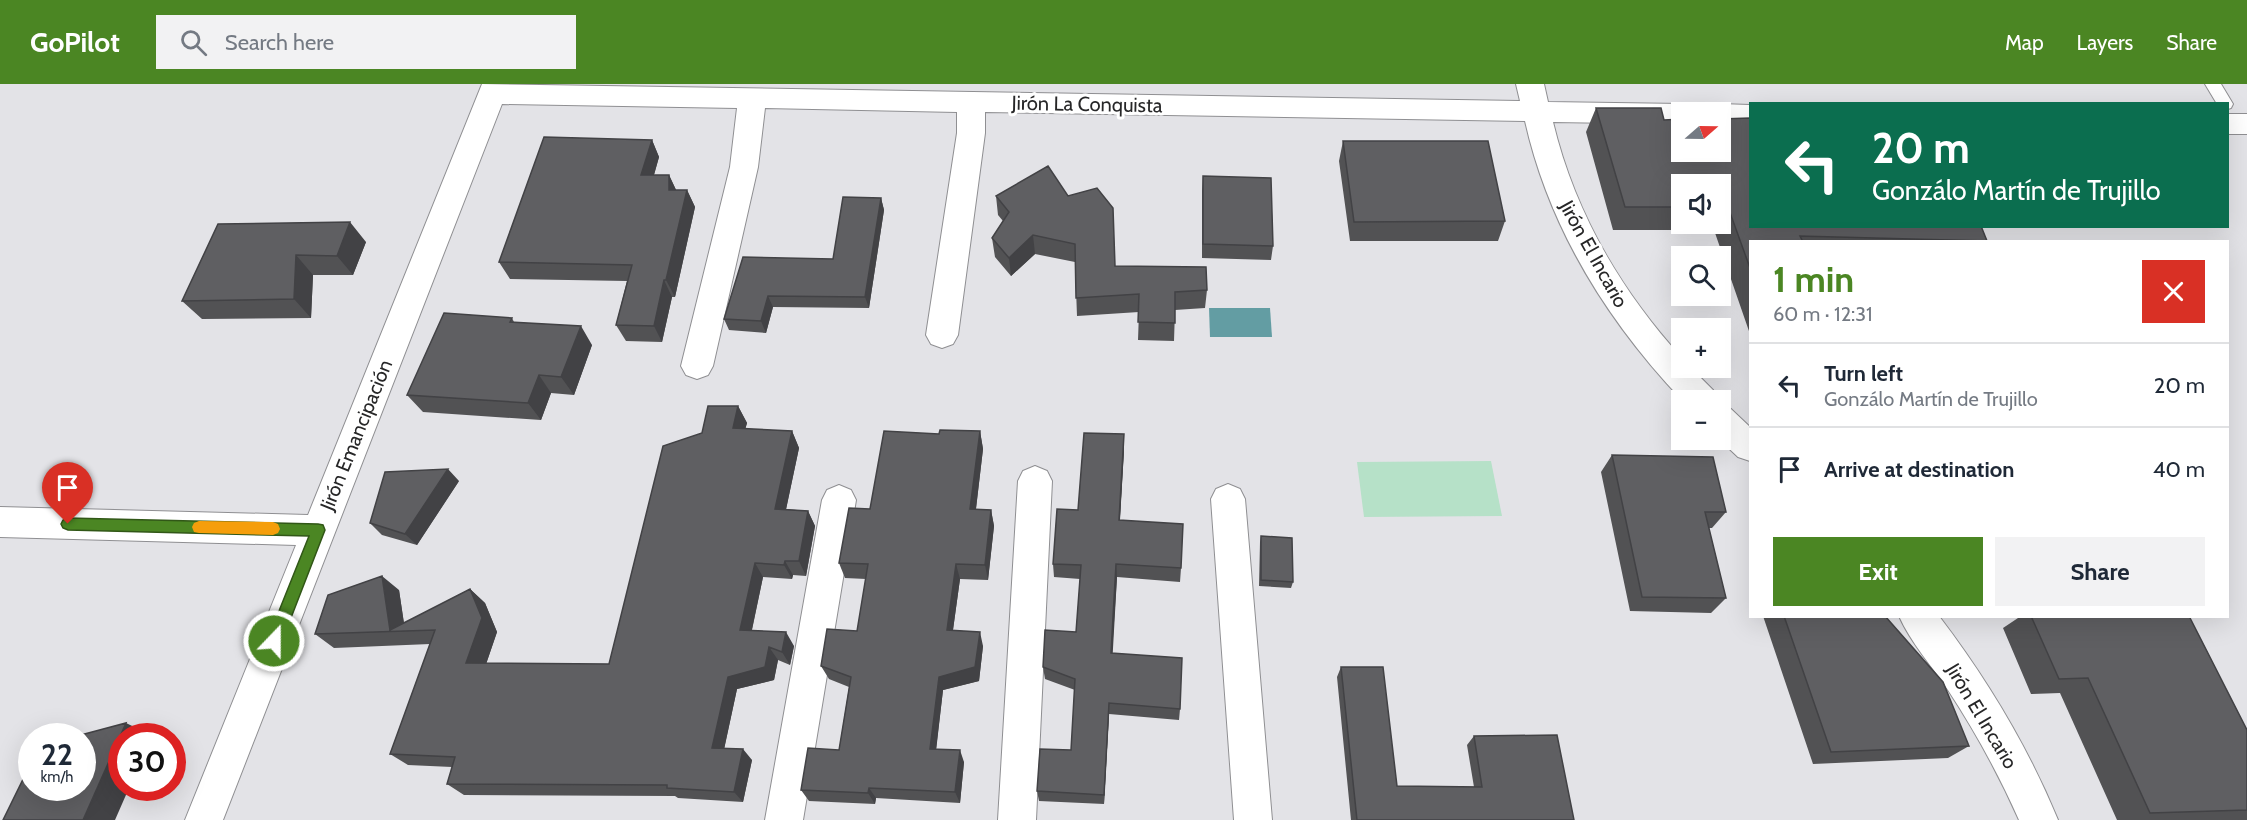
<!DOCTYPE html>
<meta charset="utf-8">
<style>
:root{--surface:#fff;--page:#f2f2f3;--text:#1f2937;--muted:#747a83;--line:#e0e1e3;--accent:#4b8623}
body{margin:0;font-family:Cabin,sans-serif;background:var(--page);color:var(--text);height:100vh;display:flex;flex-direction:column;font-size:22px;white-space:nowrap}
*{box-sizing:border-box;margin:0}
p{font-size:20px;color:var(--muted)}
.icon{flex:none;width:33px;height:33px;fill:none;stroke:currentColor;stroke-width:2;stroke-linecap:round;stroke-linejoin:round}
.map{position:relative;flex:1;overflow:hidden}
.sheet{position:absolute;left:1749px;top:156px;width:480px;height:378px;display:flex;flex-direction:column;background:var(--surface);border-radius:0px;box-shadow:0 6px 24px #0002}
.sheet>*{flex:none}
.top-card{position:absolute;left:1749px;top:18px;width:480px;height:126px;border-radius:0px;box-shadow:0 6px 24px #0002;background:#0b6e4f;color:#fff;overflow:hidden}
.needle{width:39px;rotate:70deg}
.buttons{position:absolute;left:1671px;top:18px;display:grid;gap:12px}
.buttons a{display:grid;place-items:center;width:60px;height:60px;border-radius:0px;background:var(--surface);box-shadow:0 6px 24px #0002;font-size:30px}
.speed{position:absolute;left:18px;top:639px;display:flex;gap:12px;font-size:30px;font-weight:700;text-align:center}
.speed>*{display:grid;place-content:center;width:78px;height:78px;border-radius:50%;background:var(--surface);box-shadow:0 6px 24px #0002;line-height:1}
.speed small{font-size:15px;font-weight:400}
.speed .limit{border:9px solid #d22;background:#fff;color:#111}
.pin{position:absolute;display:grid;place-items:center;width:51px;height:51px;color:#fff;margin:-62px -26px;border-radius:50% 50% 50% 0;rotate:-45deg;box-shadow:0 0 6px #0007}
.pin .icon{rotate:45deg}
.me{position:absolute;width:66px;margin:-33px;rotate:22deg;stroke-linejoin:round;filter:drop-shadow(0 0 4px #0008)}
.turn{display:flex;align-items:center;gap:21px;height:126px;padding:0 24px;font-size:27px}
.turn .icon{width:78px;height:78px;stroke-width:2.5}
.turn b{display:block;font-size:42px;line-height:51px}
.round{display:grid;place-items:center;flex:none;width:63px;height:63px;border-radius:0px;background:var(--page)}
.overview{display:flex;align-items:center;justify-content:space-between;height:102px;padding:0 24px}
h1{font-size:36px;font-weight:700;line-height:45px;color:var(--accent)}
.primary-button{display:flex;gap:12px;margin-top:auto;padding:12px 24px}
.primary-button a{flex:1;height:69px;border-radius:0px;background:var(--accent);color:#fff;font-size:24px;font-weight:700;line-height:69px;text-align:center}
.primary-button a+a{background:var(--page);color:var(--text)}
ul{padding:0;list-style:none}
li{display:flex;align-items:center;gap:18px;height:84px;padding:0 24px;border-top:2px solid var(--line)}
li div{flex:1}
li b{display:block;font-size:22px}
li em{font-style:normal}
header{display:flex;align-items:center;gap:36px;box-sizing:border-box;height:84px;padding:0 30px;background:var(--accent);color:#fff}
header strong{font-size:28px}
nav{display:flex;gap:33px;margin-inline-start:auto;font-size:21px}
.search{width:420px;height:54px;background:var(--page);display:flex;align-items:center;gap:15px;box-sizing:border-box;padding:0 21px;border-radius:0px;color:var(--muted);font-size:22px}
.map>svg:first-child{display:block}
.green{fill:#b6e1c8}
.water{fill:#639da3}
.lines{fill:none;stroke-linecap:round;stroke-linejoin:round}
.service-casing{stroke:#8f8f92;stroke-width:2}
.minor-casing{stroke:#8f8f92;stroke-width:2}
.service{fill:#fff;fill-rule:evenodd}
.minor{fill:#fff;fill-rule:evenodd}
.wall{fill:#525254;fill-rule:evenodd}
.shaded-wall{fill:#424245}
.building{fill:#5f5f62;stroke:#424245;stroke-width:1.5}
.route{fill:#4b8623;stroke:#315717;stroke-width:1.5}
.slow{fill:#f59e0b}
.labels{text-anchor:middle;dominant-baseline:central;stroke-width:6;stroke-linejoin:round;paint-order:stroke}
.street-label{font-size:20px;fill:#272728;stroke:#fff}
</style>
<header>
<strong>GoPilot</strong>
<div class="search"><svg class="icon" aria-label="search" viewBox="0 0 24 24"><circle cx="10" cy="10" r="6"/><path d="M15 15l6 6"/></svg>Search here</div>
<nav><a>Map</a><a>Layers</a><a>Share</a></nav>
</header>
<div class="map">
<svg width="2247" height="736" viewBox="0 0 2247 736">
<rect width="100%" height="100%" fill="#e3e3e7"/>
<!-- green -->
<path class="green" d="M1491,377L1502,432L1364,433L1357,378Z"/>
<!-- water -->
<path class="water" d="M1209,224H1270L1272,253H1210Z"/>
<g class="lines">
<defs>
<path id="service" d="M2205,0H2221L2233,20L2231,24L2228,25V20H2217Z"/>
<path id="minor" d="M482,0L1520,17L1516,0H1544L1548,18L1682,20L1692,23L1695,28H1682V40L1553,38C1574,126 1620,206 1682,274V284H1691L1713,306L1718,316H1682C1608,238 1549,144 1525,37L985,28V49L958,251L953,260L942,264L931,260L926,251L957,49V28L765,24L758,83L713,282L708,291L697,295L686,291L681,282L730,83L737,24L502,20L223,736H185L296,461L0,453V423L308,431Z
M1720,20L1750,21V41L1720,40V28H1707L1710,23Z
M2228,30H2247V50H2228Z
M1720,321L1731,325L1750,343V377L1738,373L1720,356Z
M1035,382L1047,387L1052,397L1036,736H998L1018,397L1023,387Z
M1228,400L1240,405L1245,415L1272,736H1234L1211,415L1216,405Z
M839,401L851,406L856,416L803,736H765L822,416L827,406Z
M1899,532H1939C1987,595 2028,663 2058,736H2019C1999,691 1975,647 1948,606C1932,582 1911,559 1899,532Z"/>
</defs>
<!-- service casing -->
<use href="#service" class="service-casing"/>
<!-- minor casing -->
<use href="#minor" class="minor-casing"/>
<!-- service -->
<use href="#service" class="service"/>
<!-- minor -->
<use href="#minor" class="minor"/>
</g>
<!-- wall -->
<path class="wall" d="M1596,24H1661L1664,36L1682,35V68H1720V35L1750,34V142H1981L1987,157L1750,158V250L1714,146H1613L1586,48ZM1682,100H1720V140H1682Z
M652,56L659,73L654,91H669L676,106H687L695,123L675,213H672L662,258L626,257L616,241L627,197L510,195L499,178Z
M1343,57L1505,137L1498,157H1350L1339,77Z
M1203,92L1273,162L1271,176L1202,174V107Z
M996,112H1068L1115,182L1207,206L1205,224L1175,226L1174,257L1138,256L1139,228L1077,232L1075,178L1035,170L1011,192L995,173L992,154L1003,137L998,131Z
M881,114L884,126L869,224L773,223L766,249L729,246L724,235L833,175Z
M218,140L366,158L353,191H313L311,234L202,235L182,217Z
M512,234L514,238L592,261L574,311L551,309L541,336L423,328L407,311Z
M738,322L747,339L745,345L792,347L799,364L786,425L808,427L815,442L806,492L793,491L792,495L763,493L752,546L794,562L790,581L778,576L774,596L737,605L724,665L752,676L743,718L678,714L675,712L464,711L447,700L452,683L408,681L390,670L430,560L334,564L315,550L399,506L404,539L470,505L485,519L497,548L486,580H609L702,349Z
M980,347L983,365L976,425L991,426L994,442L988,496L960,495L953,546L983,562L979,597L943,606L936,665L964,678L960,719L876,714L875,720L809,717L801,706L839,666L849,603L829,595L821,582L857,547L866,495L845,494L839,479L870,425Z
M1124,366L1120,436L1181,484L1180,498L1117,493L1112,569L1180,625L1179,636L1109,630L1104,720L1039,717L1037,707L1071,666L1075,606L1045,595L1043,583L1076,548L1080,495L1054,493L1053,480L1078,426Z
M1612,371L1726,428L1712,444H1709L1726,514L1711,529L1630,527L1601,388Z
M459,397L417,461L382,451L370,439Z
M1261,452L1293,498L1291,504L1259,502L1260,458Z
M1763,532H1885L1969,662L1948,674L1813,680Z
M2021,532H2189L2247,646V736H2117L2060,609L2031,610L2003,544Z
M1341,583L1397,702L1474,703L1467,661L1474,652L1574,736H1351L1337,593Z"/>
<!-- shaded-wall -->
<path class="shaded-wall" d="M652,56L659,73L649,108L641,91Z
M669,91L677,108L669,106Z
M687,106L695,123L675,213L666,196Z
M881,114L884,126L869,224L865,213Z
M350,138L366,158L353,191L337,172Z
M1033,151L1035,170L1011,192L1009,174Z
M296,171L313,191L311,234L294,215Z
M664,196L672,213L662,258L654,242Z
M768,212L773,223L766,249L761,237Z
M581,242L592,261L574,311L561,293Z
M539,291L551,309L541,336L528,319Z
M738,322L747,339L741,361L733,344Z
M792,347L799,364L783,440L775,425Z
M980,347L983,365L974,441L970,425Z
M1124,350V366L1119,450V436Z
M448,385L459,397L417,461L405,450Z
M991,426L994,442L988,496L985,481Z
M808,427L815,442L806,492L799,477Z
M785,477L793,491L792,495L784,481Z
M755,479L763,493L749,559L740,546Z
M956,480L960,495L951,560L947,546Z
M1116,480L1117,493L1112,582L1111,569Z
M382,492L399,506L405,547L390,546Z
M470,505L485,519L497,548L482,592L466,579Z
M786,548L794,562L790,581L782,568Z
M980,548L983,562L979,597L943,606L935,676L930,665L939,593Z
M769,563L778,576L774,596L737,605L722,675L712,664L728,593Z
M1109,619V630L1104,720V711Z
M126,639L151,651V652H122V704H129L115,736H83Z
M743,665L752,676L743,718L734,708Z
M960,666L964,678L960,719L955,708Z
M869,704L876,714L875,720L868,709Z"/>
<!-- building -->
<path class="building" d="M1596,24H1661L1664,36L1682,35V68H1720V35L1750,34V142H1981L1987,157L1800,152L1803,158H1750V184L1728,123H1720V100H1682V123H1625Z
M544,53L652,56L641,91H669V106H687L666,196H664L654,242L616,241L632,181L499,178Z
M1343,57H1488L1505,137L1354,138Z
M1048,82L1068,112L1097,104L1113,124L1115,182L1206,183L1207,206L1175,208V239L1138,238L1139,210L1076,214L1075,160L1033,151L1009,174L992,154L1009,128L996,112Z
M1203,92L1271,94L1273,162L1203,160Z
M843,113L881,114L865,213L768,212L761,237L724,235L743,173L833,175Z
M350,138L337,172L296,171L294,215L182,217L218,140Z
M444,229L512,234L510,238L581,242L561,293L539,291L528,319L407,311Z
M708,322H738L733,344L792,347L775,425L808,427L799,477H785L784,481L755,479L740,546L786,548L782,568L769,563L765,583L728,593L712,664L743,665L734,708L667,704V701L447,700L455,673L390,670L435,546L315,550L328,511L382,492L390,546L470,505L482,534L466,579L609,580L663,362L702,349Z
M940,346L980,347L970,425L991,426L985,481L956,480L947,546L980,548L975,583L939,593L930,665L960,666L955,708L869,704L868,709L801,706L808,664L839,666L851,593L821,582L827,545L857,547L868,480L839,479L849,424L870,425L884,347L939,350Z
M1084,349L1124,350L1119,436L1183,440L1181,484L1116,480L1111,569L1182,574L1180,625L1109,619L1104,711L1037,707L1040,665L1071,666L1075,595L1043,583L1045,546L1076,548L1081,481L1053,480L1057,425L1078,426Z
M1612,371L1713,373L1726,428H1705L1726,514L1642,513Z
M448,385L405,450L370,439L385,388Z
M1261,452L1292,454L1293,498L1261,496Z
M1784,532H1885L1943,598L1969,662L1831,668Z
M2031,532H2189L2247,646V726L2150,729L2088,594L2059,595Z
M1341,583H1383L1397,702L1482,703L1474,652L1557,651L1574,736H1357Z
M126,639L83,736H3L32,677V704H82V652H77Z"/>
<!-- route -->
<path class="route" d="M68,434L318,440L323,441L325,446L282,557L280,562L274,564L269,562L267,557L309,452L68,446L63,444L61,440L63,436Z"/>
<!-- slow -->
<path class="slow" d="M199,437L273,438L278,440L280,445L278,449L273,451L199,449L194,448L192,443L194,439Z"/>
<g class="labels">
<!-- street labels -->
<g class="street-label">
<text transform="translate(1087 20) rotate(1)">Jirón La Conquista</text>
<text transform="translate(1594 170) rotate(61)">Jirón El Incario</text>
<text transform="translate(356 351) rotate(-68)">Jirón Emancipación</text>
<text transform="translate(1982 632) rotate(59)">Jirón El Incario</text>
</g>
</g>
</svg>
<div class="buttons">
<a><svg class="needle" viewBox="-14 -14 28 28"><path d="M0-13l5 13h-10z" fill="#e53935"/><path d="M0 13l5-13h-10z" fill="#747a83"/></svg></a>
<a><svg class="icon" aria-label="sound" viewBox="0 0 24 24"><path d="M4 9h4l5-4v14l-5-4H4zM17 9q2 3 0 6"/></svg></a>
<a><svg class="icon" aria-label="search" viewBox="0 0 24 24"><circle cx="10" cy="10" r="6"/><path d="M15 15l6 6"/></svg></a>
<a>+</a>
<a>−</a>
</div>
<div class="speed"><div>22<small>km/h</small></div><div class="limit">30</div></div>
<div class="pin" style="left:68px;top:440px;background:#d93025"><svg class="icon" aria-label="arrive" viewBox="0 0 24 24"><path d="M6 21V4h12l-3 4 3 4H6"/></svg></div>
<svg class="me" style="left:274px;top:557px" viewBox="-20 -20 40 40"><circle r="17" fill="#4b8623" stroke="#fff" stroke-width="3"/><path d="M0-11L8 9 0 5-8 9z" fill="#fff"/></svg>
<div class="top-card">
<div class="turn"><svg class="icon" aria-label="left" viewBox="0 0 24 24"><path d="M17 20v-9H6M10 6l-5 5 5 5"/></svg><div><b>20 m</b>Gonzálo Martín de Trujillo</div></div>
</div>
<section class="sheet">
<div class="overview"><div><h1>1 min</h1><p>60 m · 12:31</p></div><a class="round" style="background:#d93025;color:#fff"><svg class="icon" aria-label="close" viewBox="0 0 24 24"><path d="M6 6l12 12M18 6L6 18"/></svg></a></div>
<ul>
<li><svg class="icon" aria-label="left" viewBox="0 0 24 24"><path d="M17 20v-9H6M10 6l-5 5 5 5"/></svg><div><b>Turn left</b><p>Gonzálo Martín de Trujillo</p></div><em>20 m</em></li>
<li><svg class="icon" aria-label="arrive" viewBox="0 0 24 24"><path d="M6 21V4h12l-3 4 3 4H6"/></svg><div><b>Arrive at destination</b></div><em>40 m</em></li>
</ul>
<div class="primary-button"><a>Exit</a><a>Share</a></div>
</section>
</div>
